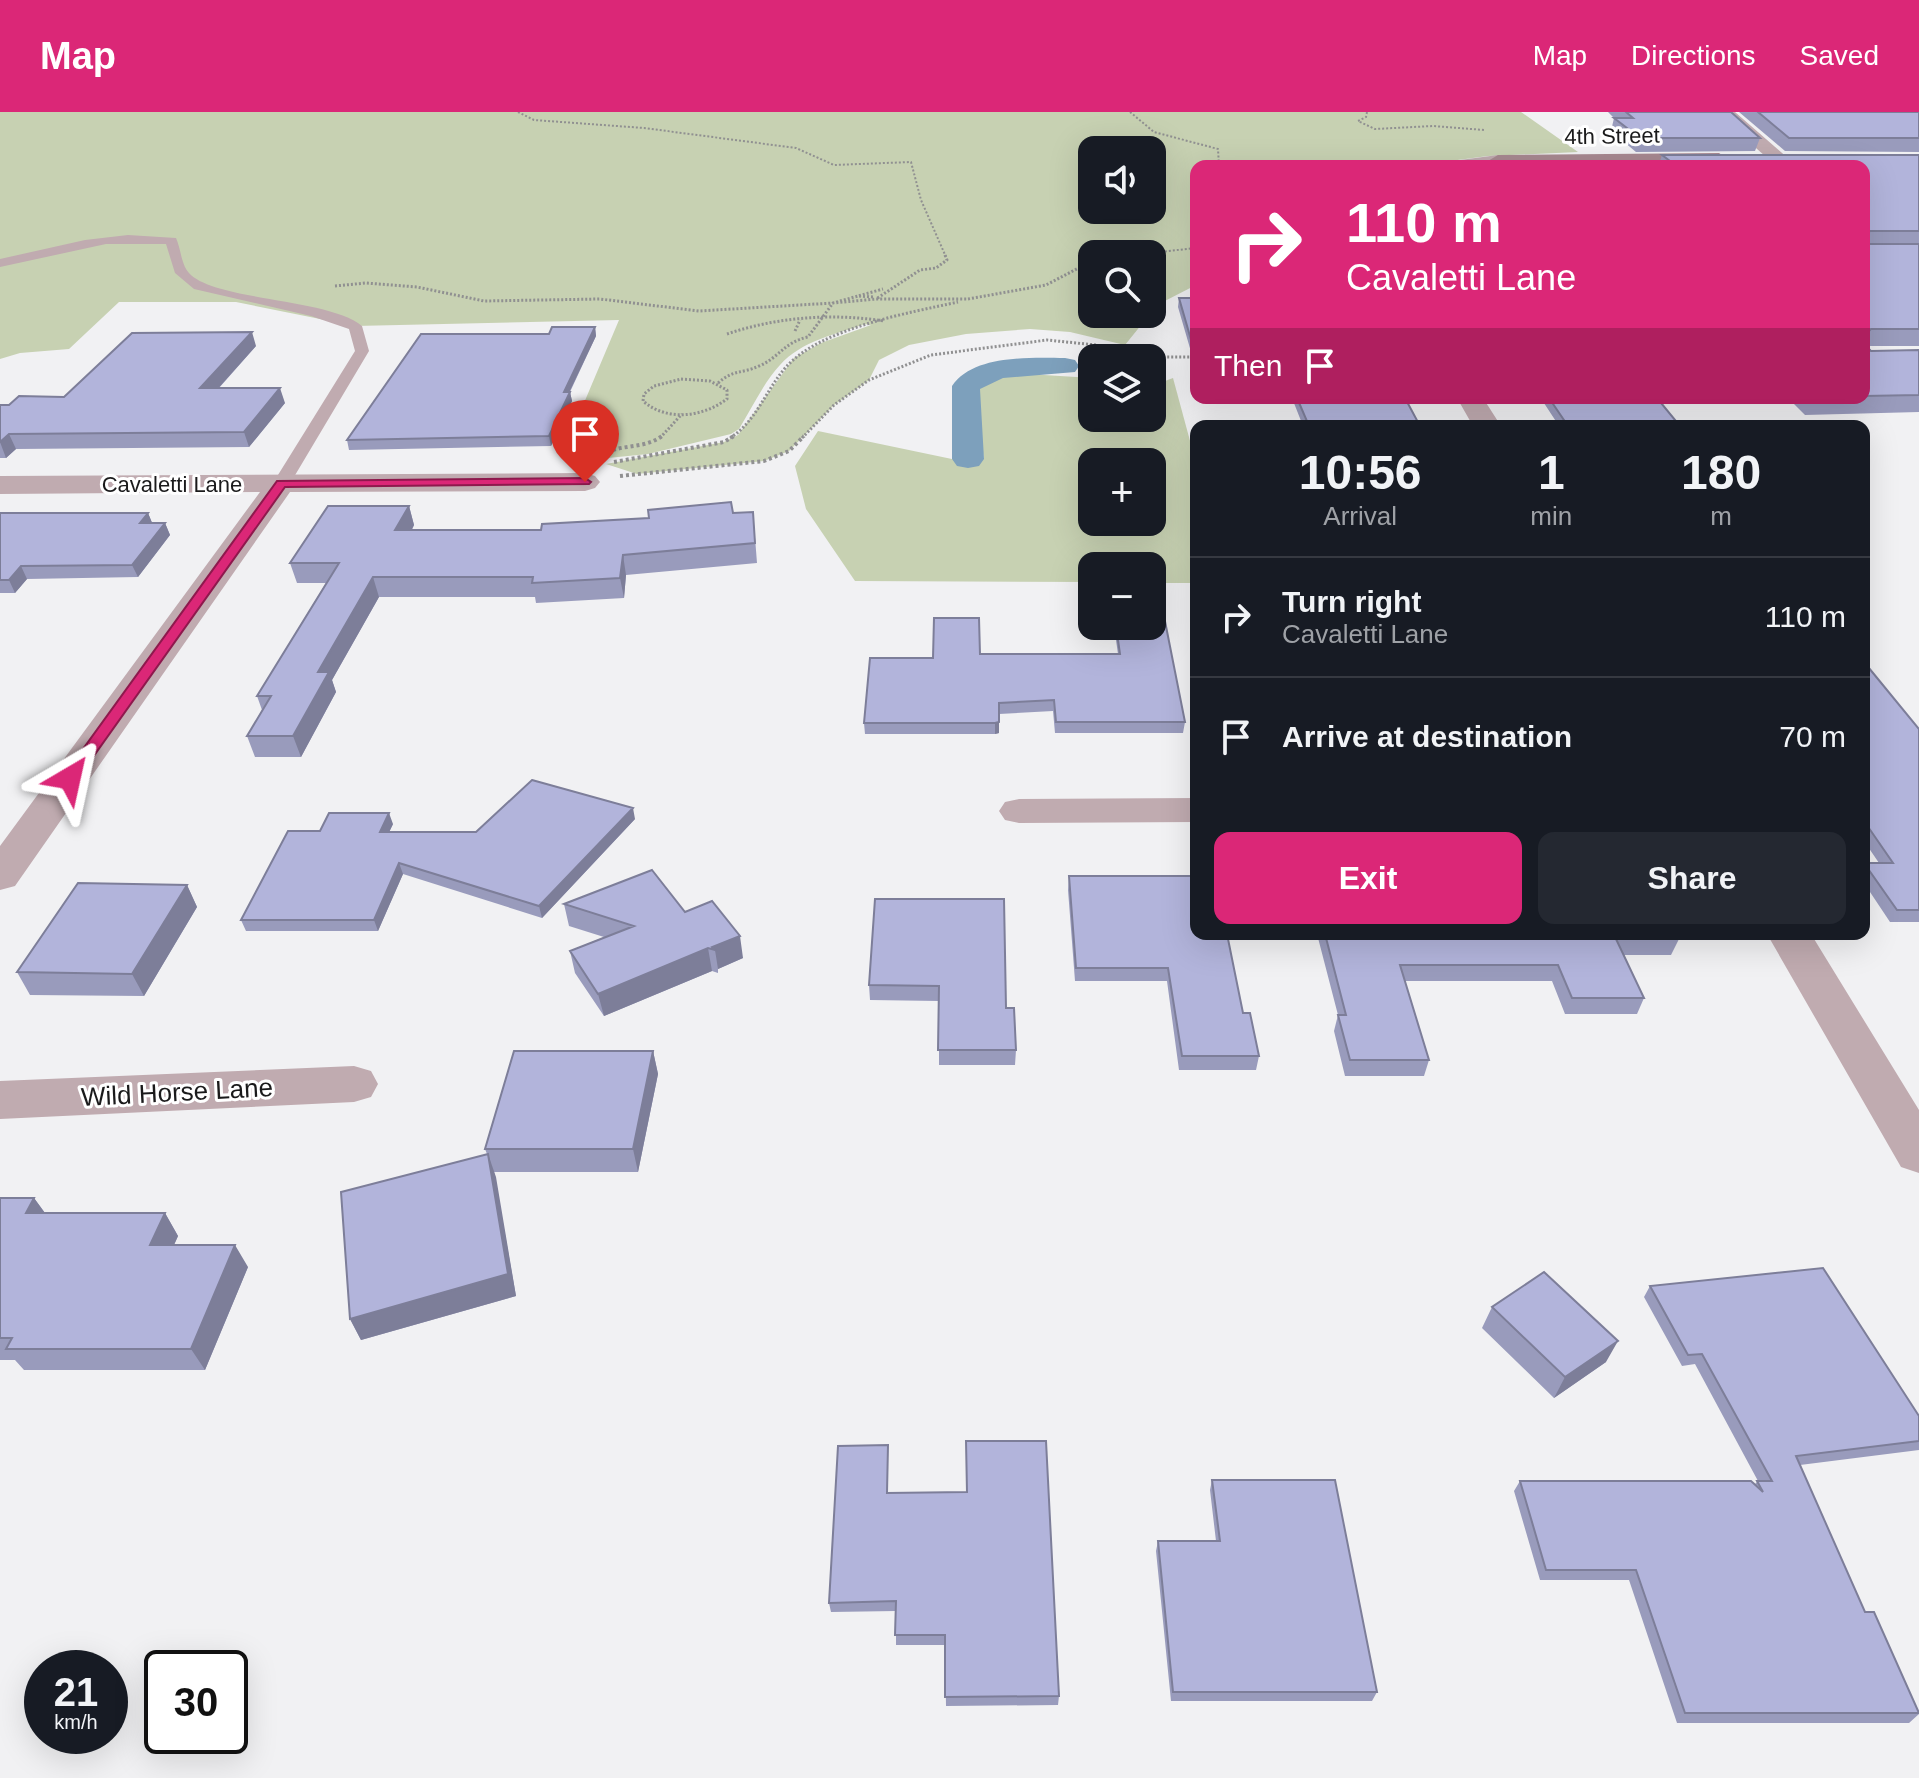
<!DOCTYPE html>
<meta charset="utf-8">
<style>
:root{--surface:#171b24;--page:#242831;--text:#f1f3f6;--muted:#9ea1a6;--line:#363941;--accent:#db2777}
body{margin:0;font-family:Arial,sans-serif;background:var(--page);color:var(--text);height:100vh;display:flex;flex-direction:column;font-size:30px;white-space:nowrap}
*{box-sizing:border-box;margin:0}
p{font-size:26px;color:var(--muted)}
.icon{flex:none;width:44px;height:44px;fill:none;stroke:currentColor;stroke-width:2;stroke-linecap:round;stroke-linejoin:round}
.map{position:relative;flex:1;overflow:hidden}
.panel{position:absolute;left:1190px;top:308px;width:680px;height:520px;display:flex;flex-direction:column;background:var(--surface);border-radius:16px;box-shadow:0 8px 32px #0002}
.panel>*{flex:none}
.guide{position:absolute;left:1190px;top:48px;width:680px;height:244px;border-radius:16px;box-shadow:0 8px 32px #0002;background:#db2777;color:#fff;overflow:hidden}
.buttons{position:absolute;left:1078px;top:24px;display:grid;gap:16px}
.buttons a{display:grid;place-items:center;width:88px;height:88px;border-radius:16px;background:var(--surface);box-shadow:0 8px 32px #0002;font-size:40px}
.speed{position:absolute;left:24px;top:1538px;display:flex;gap:16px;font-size:40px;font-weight:700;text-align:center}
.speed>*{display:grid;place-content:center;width:104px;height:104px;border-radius:50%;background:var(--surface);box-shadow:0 8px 32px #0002;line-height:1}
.speed small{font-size:20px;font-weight:400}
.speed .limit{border:4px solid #111;border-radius:12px;background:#fff;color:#111}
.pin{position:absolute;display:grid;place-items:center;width:68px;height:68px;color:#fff;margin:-82px -34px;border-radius:50% 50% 50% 0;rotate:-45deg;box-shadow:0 0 8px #0007}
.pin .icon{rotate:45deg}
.me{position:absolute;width:88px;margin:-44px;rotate:36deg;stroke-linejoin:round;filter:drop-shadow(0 0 6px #0008)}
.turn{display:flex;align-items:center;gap:28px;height:168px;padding:0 24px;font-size:36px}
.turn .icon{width:104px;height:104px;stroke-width:2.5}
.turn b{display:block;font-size:56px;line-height:68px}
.then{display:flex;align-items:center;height:76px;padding:0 24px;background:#0003;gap:16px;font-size:30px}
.eta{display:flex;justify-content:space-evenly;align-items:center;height:136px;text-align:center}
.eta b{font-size:48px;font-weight:700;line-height:56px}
.action{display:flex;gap:16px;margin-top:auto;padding:16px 24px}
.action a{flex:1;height:92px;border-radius:16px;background:var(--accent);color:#fff;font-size:32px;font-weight:700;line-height:92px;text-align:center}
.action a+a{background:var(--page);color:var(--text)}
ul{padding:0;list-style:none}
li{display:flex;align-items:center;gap:24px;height:120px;padding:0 24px;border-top:2px solid var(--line)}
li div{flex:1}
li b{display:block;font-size:30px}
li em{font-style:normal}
header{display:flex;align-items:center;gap:48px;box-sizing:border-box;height:112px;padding:0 40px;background:var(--accent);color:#fff}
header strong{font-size:38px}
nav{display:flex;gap:44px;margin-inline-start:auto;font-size:28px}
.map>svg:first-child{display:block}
.green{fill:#c7d1b2;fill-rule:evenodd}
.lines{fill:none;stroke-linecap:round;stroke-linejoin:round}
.canal{fill:#7da0bc;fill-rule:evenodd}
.path-far2{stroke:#909091;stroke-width:2;stroke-dasharray:2 2;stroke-linecap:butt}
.path-far1{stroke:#909091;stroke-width:3;stroke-dasharray:2 2;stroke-linecap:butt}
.path{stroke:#909091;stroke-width:4;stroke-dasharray:3 3;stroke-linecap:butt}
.lane{fill:#c0abb0;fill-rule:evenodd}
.street{fill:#c0abb0;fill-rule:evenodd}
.secondary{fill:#a78890;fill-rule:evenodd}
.wall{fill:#999bbc}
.shaded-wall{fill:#7d7e99}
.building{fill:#b2b4db;stroke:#7d7e99;stroke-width:2}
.route{fill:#db2777;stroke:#8e194d;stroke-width:2}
.labels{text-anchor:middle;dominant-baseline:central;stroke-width:6;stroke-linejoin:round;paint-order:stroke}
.far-street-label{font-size:22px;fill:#1a1a1b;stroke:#fff}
.street-label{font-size:26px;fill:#1a1a1b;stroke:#fff}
</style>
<header>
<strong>Map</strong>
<nav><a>Map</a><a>Directions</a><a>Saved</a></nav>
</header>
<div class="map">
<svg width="1919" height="1666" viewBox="0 0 1919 1666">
<rect width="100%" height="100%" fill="#f1f1f3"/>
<!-- green -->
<path class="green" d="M0,0H1521L1578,40L1488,44L1412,54H1196V173L1157,193L1152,199V142H1092V202H1150L1125,233L1070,220L1030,217L966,222L909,233L879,248L869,268L834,293L789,339L764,349L637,362L606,352L724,330L738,323L794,246L821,231L871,213L865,212C837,222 801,229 780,253C764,270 752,296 739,317L731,322L648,342L608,346L562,343L619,208L355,214L236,190H119L69,237L20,241L0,247ZM1092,38H1152V98H1092Z
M1012,261L1092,266V306H1100L1102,315H1137L1136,306H1152V274L1173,266L1196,351V471H1152V454H1092V470L855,469L806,397L795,354L818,319L971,351L984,346L980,326V275ZM1092,350H1152V410H1092Z"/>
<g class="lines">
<!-- canal -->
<path class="canal" d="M1065,246L1075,248L1079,254L1075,260L1003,266L980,277L984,347L979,354L968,356L957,354L952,347V274C974,242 1031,246 1065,246Z"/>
<!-- path-far2 -->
<path class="path-far2" d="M518,0L534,8L644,16L796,36L834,53L911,50L921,88L946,145
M1130,0L1154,20L1218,37L1219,54
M1367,0L1366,5L1358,9L1375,17L1433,14L1484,18
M1141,142L1196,136"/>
<!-- path-far1 -->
<path class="path-far1" d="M945,143L947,148L936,156L920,158L876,187H969
M335,174L366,171L417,175L484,189L600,187L699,199L833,191L858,184
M873,185L858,184L883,177
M968,187L1046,173L1092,149
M795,219L800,208
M727,222C777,205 832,201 884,209
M681,267L710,269L727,278V287C703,305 667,310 643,289L644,282L654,274Z
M718,271C734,257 742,262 759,254C779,246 784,230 808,225L833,191L876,187
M1107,306L1109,320
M660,326L682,302
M730,326C757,309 766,277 787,254C822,216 908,201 958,190
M802,326L834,293L869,268L931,243L1047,228L1096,233L1121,245H1196"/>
<!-- path -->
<path class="path" d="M602,343C621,331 643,338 662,324
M614,350L724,330L734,324
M620,364L764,349L789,339L804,324"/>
<!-- lane -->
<path class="lane" d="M128,123L176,126C181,137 181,152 189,161C214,189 329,186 362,214L369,239L288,375H276L273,371L355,239L349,217L311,204L194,177L175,161L166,132H106L0,155V147L85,128Z"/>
<!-- street -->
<path class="street" d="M1715,0H1735L1789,47L1787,51H1773Z
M1498,43L1508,49L1505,53L1450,54L1460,48Z
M1457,286H1483L1501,314H1473Z
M585,361L595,364L600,370L595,376L585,379L290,380L15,774L0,778V734L260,380L0,382V364Z
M1196,686V710L1019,711L1005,708L999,699L1005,690L1019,687Z
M1767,822H1811L1919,998V1061L1901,1055Z
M354,954L371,959L378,972L371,985L354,990L0,1007V969Z"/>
<!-- secondary -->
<path class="secondary" d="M1719,41L1728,47L1726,51L1495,54L1488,49L1498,43Z"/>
</g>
<!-- wall -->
<path class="wall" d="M1608,0H1731L1760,26L1755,39L1636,40L1611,19L1614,6Z
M1739,0H1919V40L1785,39Z
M1662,43H1919V234H1868V236L1871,239L1919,238V300L1805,303L1788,286H1864V54H1568L1569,50L1660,49Z
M1179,186H1196V257L1178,195Z
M595,215L596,224L570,280L572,289L551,334L349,338L347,328L549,222Z
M256,234L219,276L285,291L249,335L16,337L6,346H0V293H9L64,285Z
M1292,286H1405L1420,314H1303Z
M1542,286H1657L1680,314H1559L1542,288Z
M409,394L414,413L412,418H541L753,400L757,451L626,463L624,486L536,491L535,485H379L332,568L336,580L301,645H255L247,624L262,598L257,584L326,471H297L290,451Z
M0,401H148L152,411H165L170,423L138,465L27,467L15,481H0Z
M1114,514H1152L1185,610L1183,621H1055L1053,599L999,602V621L995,622H865L864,611L933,546L980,542H1118Z
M1864,550L1919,617V810H1890L1864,771V751H1879L1864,729Z
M635,707L542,806L403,762L378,819H246L241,808L320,719L393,712L389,720H476Z
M1069,764L1243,901L1259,944L1256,958H1179L1167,869H1075L1068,778Z
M187,773L197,795L144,884L30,883L17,860Z
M875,787L1006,896L1016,938L1015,953H939V889L870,888L869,873Z
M564,792L685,800L743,846L718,857V861L712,859L604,904L575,861L570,839L604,825L569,814Z
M1317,822H1676L1679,827L1671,843H1624L1644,886L1637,902H1565L1552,869H1405L1429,948L1424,964H1345L1334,919L1338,903Z
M653,939L658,962L638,1060H494L516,1184L361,1228L350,1207L487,1042L485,1037Z
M0,1086H34L45,1101H165L178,1124L174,1133L248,1155L205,1258H24L15,1248H0Z
M1650,1174L1919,1304V1338L1800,1353L1865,1500L1919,1600V1602L1909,1611H1677L1629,1468H1540L1514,1379L1520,1369L1755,1372L1758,1369L1695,1252L1682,1254L1644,1185Z
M1492,1195L1606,1250L1554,1286L1482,1216Z
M888,1333V1381L1059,1584L1058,1593L946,1594L945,1533H896V1499L831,1500L829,1491Z
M1212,1368L1377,1580L1372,1589H1171L1156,1439L1158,1429H1216L1210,1378Z"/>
<!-- shaded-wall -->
<path class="shaded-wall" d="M595,215L596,224L565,289L564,280Z
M252,220L256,234L205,291L200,276Z
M280,276L285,291L249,335L244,320Z
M570,280L572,289L551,334L549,324Z
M9,322L16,337L6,346L0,330Z
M409,394L414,413L401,437L395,418Z
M148,401L153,413L140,411Z
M165,411L170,423L138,465L132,453Z
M623,443L626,463L624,486L620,466Z
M21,454L27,467L15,481L9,468Z
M373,465L379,485L332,568L336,580L301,645L293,624L318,560Z
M999,610V621L995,622V611Z
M633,696L635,707L542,806L539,794Z
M389,701L393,712L384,731L380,720Z
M399,751L403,762L378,819L374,808Z
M187,773L197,795L144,884L132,862Z
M740,824L743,846L718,857L715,838L712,835Z
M708,836L712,859L604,904L598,882Z
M653,939L658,962L638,1060L633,1037Z
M488,1042L496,1065L516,1184L361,1228L350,1207Z
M34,1086L50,1108L26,1101Z
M165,1101L178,1124L164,1155L150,1133Z
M235,1133L248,1155L205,1258L191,1237Z
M1618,1229L1606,1250L1554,1286L1565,1265Z"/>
<!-- building -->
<path class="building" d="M1626,0H1731L1760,26H1640L1614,6H1633Z
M1758,0H1919V26H1789Z
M1662,43H1919V119H1870L1867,122L1868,132H1919V217H1871L1868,220V236L1871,239L1919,238V283L1864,284V54H1573L1569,50L1670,49Z
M1179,186H1196V245Z
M552,215H595L564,280H570L549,324L347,328L421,222H549Z
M252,220L200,276H280L244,320L9,322L0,330V293H9L19,284L64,285L132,221Z
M1297,286H1405L1420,314H1309Z
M1549,286H1657L1680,314H1568Z
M731,390L733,401L753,400L755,431L623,443L620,466L532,471L533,465H373L318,560H329L293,624H247L271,584H257L339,451H290L328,394H409L395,418H541L542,412L649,406L648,398Z
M0,401H148L140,411H165L132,453L21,454L9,468H0Z
M1152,494H1162L1185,610H1056L1054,588L999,591V610L995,611H864L870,546H933L934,506H979L980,542H1120L1116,514H1152Z
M1864,550L1919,617V798H1897L1864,751H1893L1864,709Z
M532,668L633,696L539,794L399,751L374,808H241L288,719H320L329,701H389L380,720H476Z
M652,758L685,800L712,789L740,824L712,835L715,838L708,836L598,882L570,839L634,814L564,792Z
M1069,764H1196V822H1227L1243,901H1250L1259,944H1182L1168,856H1076Z
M78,771L187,773L132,862L17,860Z
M875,787H1004L1006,896H1014L1016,938H938L939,874L869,873Z
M1325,822H1676L1679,827H1616L1644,886H1572L1558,853H1400L1429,948H1350L1338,903H1346Z
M514,939H653L633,1037H485Z
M488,1042L508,1162L350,1207L341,1080Z
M0,1086H34L26,1101H165L150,1133H235L191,1237H6L12,1226H0Z
M1823,1156L1919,1304V1329L1796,1344L1865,1500H1874L1919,1601H1685L1636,1458H1546L1520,1369H1751L1763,1380L1757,1369H1772L1702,1242L1688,1243L1650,1174Z
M1544,1160L1618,1229L1565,1265L1492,1195Z
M966,1329H1046L1059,1584L945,1585V1523H895L896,1489L829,1491L838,1334L888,1333L887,1381L967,1380Z
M1212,1368H1335L1377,1580H1173L1158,1429H1220Z"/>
<!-- route -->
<path class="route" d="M585,366L591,370L589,372L285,375L76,669H65L62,666L277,369Z"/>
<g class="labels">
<!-- far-street labels -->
<g class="far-street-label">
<text transform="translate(1612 24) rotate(-1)">4th Street</text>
<text x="172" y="372">Cavaletti Lane</text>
</g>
<!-- street labels -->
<g class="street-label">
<text transform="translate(177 980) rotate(-3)">Wild Horse Lane</text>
</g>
</g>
</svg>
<div class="buttons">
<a><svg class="icon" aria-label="sound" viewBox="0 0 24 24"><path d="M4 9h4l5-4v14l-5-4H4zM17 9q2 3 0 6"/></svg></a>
<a><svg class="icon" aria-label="search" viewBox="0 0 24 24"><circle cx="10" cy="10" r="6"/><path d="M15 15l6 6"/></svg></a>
<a><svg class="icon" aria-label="layers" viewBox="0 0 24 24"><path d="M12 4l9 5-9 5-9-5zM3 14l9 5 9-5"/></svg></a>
<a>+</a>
<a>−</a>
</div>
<div class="speed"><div>21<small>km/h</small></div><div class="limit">30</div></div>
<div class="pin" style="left:585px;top:370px;background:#d93025"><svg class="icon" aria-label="arrive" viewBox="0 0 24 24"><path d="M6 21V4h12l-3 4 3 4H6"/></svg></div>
<svg class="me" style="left:70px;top:666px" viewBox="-20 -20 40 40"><path d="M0-17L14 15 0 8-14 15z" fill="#db2777" stroke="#fff" stroke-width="4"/></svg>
<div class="guide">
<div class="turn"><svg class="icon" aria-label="right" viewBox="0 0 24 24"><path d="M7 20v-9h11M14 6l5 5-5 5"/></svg><div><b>110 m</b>Cavaletti Lane</div></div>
<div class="then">Then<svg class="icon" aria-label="arrive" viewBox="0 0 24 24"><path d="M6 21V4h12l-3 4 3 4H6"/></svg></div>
</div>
<section class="panel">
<div class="eta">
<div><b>10:56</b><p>Arrival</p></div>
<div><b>1</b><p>min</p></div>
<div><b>180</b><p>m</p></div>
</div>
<ul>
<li><svg class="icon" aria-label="right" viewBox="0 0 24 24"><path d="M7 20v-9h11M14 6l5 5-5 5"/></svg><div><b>Turn right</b><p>Cavaletti Lane</p></div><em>110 m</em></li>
<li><svg class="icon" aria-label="arrive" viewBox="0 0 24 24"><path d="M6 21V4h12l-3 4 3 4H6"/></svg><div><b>Arrive at destination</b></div><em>70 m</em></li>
</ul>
<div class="action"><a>Exit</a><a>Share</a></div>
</section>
</div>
